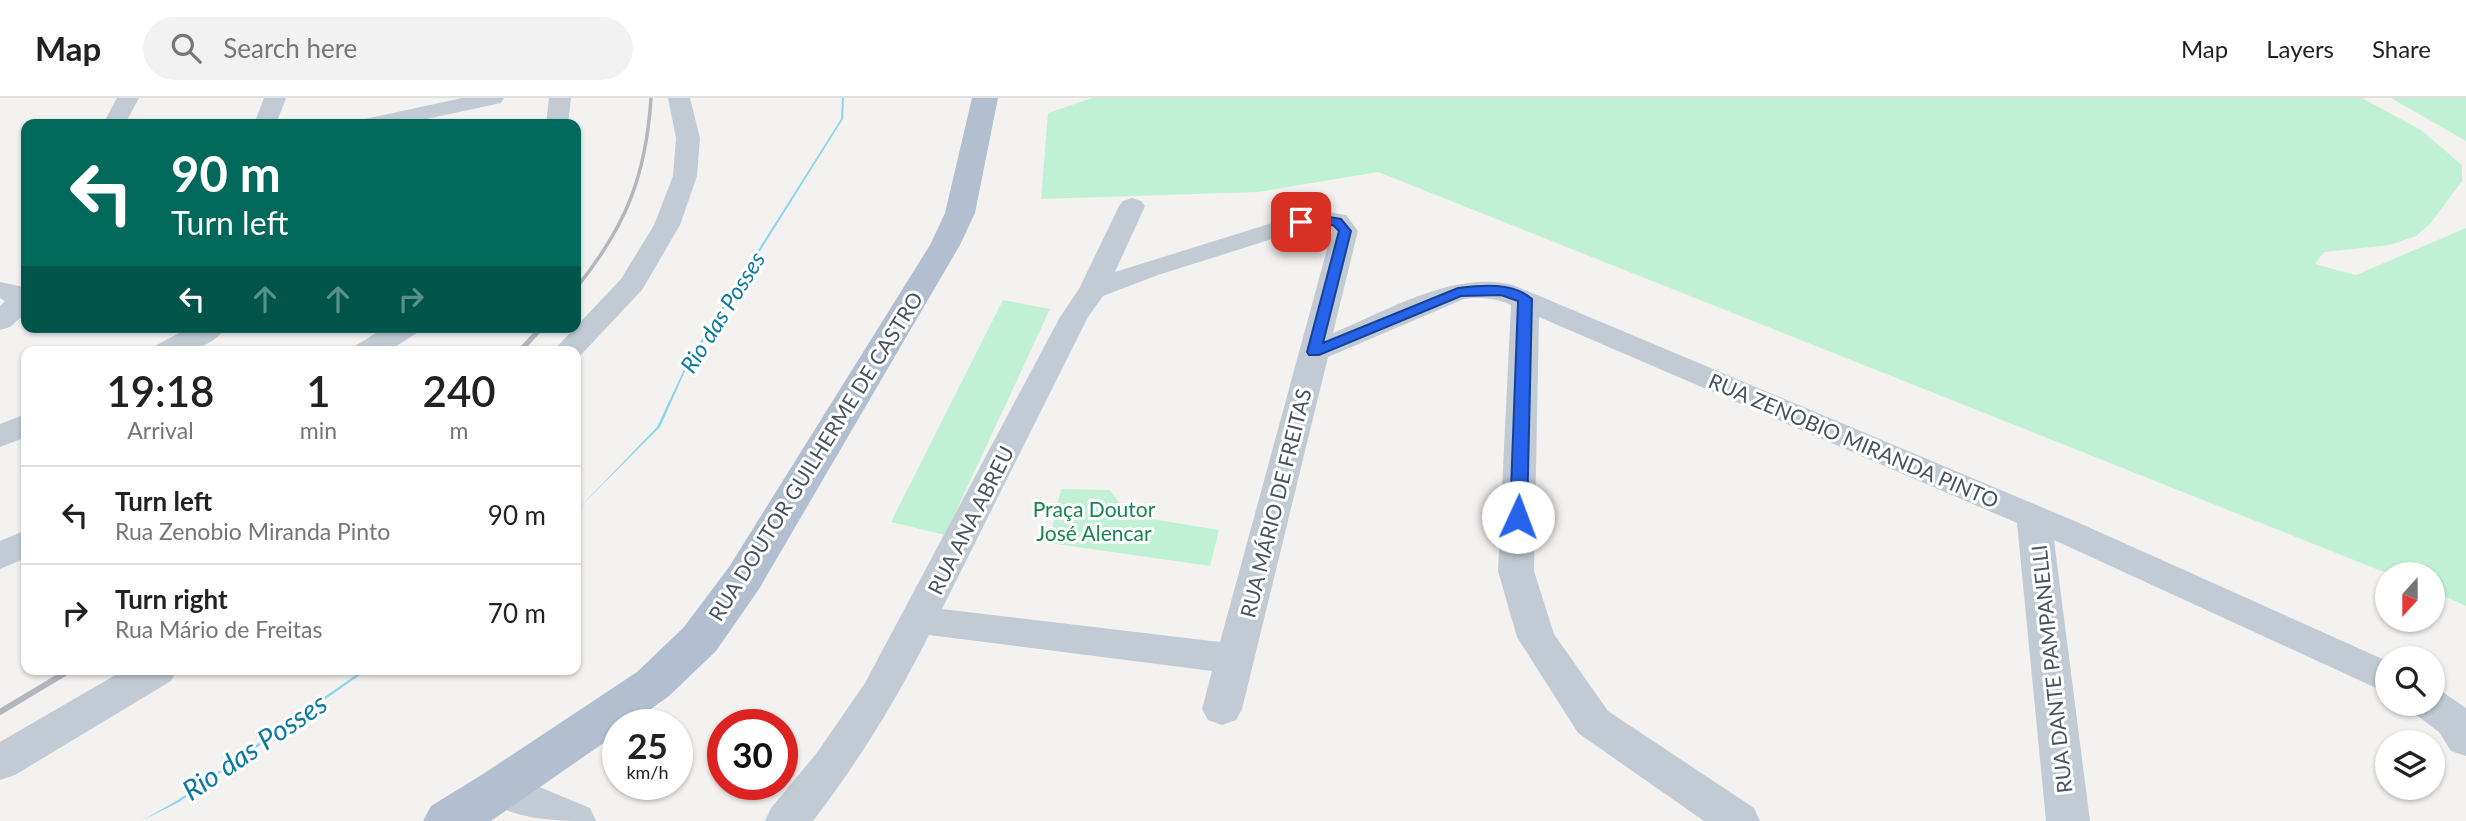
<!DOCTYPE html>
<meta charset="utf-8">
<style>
:root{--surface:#fff;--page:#f2f2f2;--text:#222;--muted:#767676;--line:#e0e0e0}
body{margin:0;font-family:Lato,sans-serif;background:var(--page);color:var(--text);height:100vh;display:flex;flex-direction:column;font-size:26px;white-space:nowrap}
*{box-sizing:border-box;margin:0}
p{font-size:23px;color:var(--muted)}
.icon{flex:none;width:38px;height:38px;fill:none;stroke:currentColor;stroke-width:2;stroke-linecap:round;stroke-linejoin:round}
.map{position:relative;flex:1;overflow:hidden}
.sheet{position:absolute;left:21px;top:248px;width:560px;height:329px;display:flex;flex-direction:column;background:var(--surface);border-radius:14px;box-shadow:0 2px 5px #0004}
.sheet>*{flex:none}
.top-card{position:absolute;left:21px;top:21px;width:560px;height:214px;border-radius:14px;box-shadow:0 2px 5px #0004;background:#00695c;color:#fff;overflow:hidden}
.needle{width:46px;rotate:201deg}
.fabs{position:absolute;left:2375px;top:464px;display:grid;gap:14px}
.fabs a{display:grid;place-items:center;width:70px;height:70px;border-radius:50%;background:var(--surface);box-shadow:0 2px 5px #0004;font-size:35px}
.speed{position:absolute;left:602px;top:611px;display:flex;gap:14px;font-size:35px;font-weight:700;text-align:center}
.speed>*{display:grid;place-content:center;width:91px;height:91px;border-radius:50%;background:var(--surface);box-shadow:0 2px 5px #0004;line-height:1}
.speed small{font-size:18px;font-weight:400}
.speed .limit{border:10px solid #d22;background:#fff;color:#111}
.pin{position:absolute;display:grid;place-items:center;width:60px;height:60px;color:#fff;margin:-30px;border-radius:14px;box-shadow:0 4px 10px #0006}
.me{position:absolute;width:77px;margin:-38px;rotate:2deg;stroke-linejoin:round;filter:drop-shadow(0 0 5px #0008)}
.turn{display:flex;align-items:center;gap:24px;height:147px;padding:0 35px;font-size:32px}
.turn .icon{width:91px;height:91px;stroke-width:2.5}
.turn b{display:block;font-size:49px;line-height:60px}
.lanes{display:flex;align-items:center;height:66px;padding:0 35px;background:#0003;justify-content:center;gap:35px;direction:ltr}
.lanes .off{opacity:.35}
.eta{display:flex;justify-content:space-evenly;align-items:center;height:119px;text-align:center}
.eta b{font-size:42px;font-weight:600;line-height:49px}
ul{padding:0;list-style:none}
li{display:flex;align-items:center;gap:21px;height:98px;padding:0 35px;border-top:2px solid var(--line)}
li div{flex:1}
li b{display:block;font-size:26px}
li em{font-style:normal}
header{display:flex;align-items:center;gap:42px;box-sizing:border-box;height:98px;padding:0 35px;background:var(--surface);border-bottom:2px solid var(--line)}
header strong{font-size:33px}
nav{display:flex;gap:38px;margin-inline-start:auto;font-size:24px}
.search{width:490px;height:63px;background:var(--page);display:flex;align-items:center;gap:18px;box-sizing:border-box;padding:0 24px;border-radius:38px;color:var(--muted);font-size:26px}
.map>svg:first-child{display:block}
.green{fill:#c0f1d6}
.water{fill:#8dd5ee}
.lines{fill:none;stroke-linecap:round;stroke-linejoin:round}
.minor{fill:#c2cbd3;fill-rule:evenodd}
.major{fill:#b1bfd0;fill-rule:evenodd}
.rail-far2{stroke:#b3b6bc;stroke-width:3.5}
.rail-far1{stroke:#b3b6bc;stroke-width:5}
.rail{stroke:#b3b6bc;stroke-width:6}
.route{fill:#2563eb;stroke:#184099;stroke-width:2}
.labels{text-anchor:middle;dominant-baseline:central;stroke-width:6;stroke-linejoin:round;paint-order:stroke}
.street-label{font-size:21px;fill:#49535f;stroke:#fff}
.park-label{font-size:21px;fill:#168453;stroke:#fff}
.water-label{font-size:23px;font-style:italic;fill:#0b7aa1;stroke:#fff}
.near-water-label{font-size:28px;font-style:italic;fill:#0b7aa1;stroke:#fff}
</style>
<header>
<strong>Map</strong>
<div class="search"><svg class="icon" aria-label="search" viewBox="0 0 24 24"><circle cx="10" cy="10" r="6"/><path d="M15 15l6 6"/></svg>Search here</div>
<nav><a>Map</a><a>Layers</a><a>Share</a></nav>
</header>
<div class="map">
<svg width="2466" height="723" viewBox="0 0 2466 723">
<rect width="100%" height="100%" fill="#f4f2f1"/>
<!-- green -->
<path class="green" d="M1092,0H2362L2421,32L2462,67V83L2430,126L2416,138L2390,147L2324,154L2315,166L2356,177L2466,130V508L2433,493L2432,476H2389L1378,74L1258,94L1041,101L1048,15Z
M2391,0H2466V43Z
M1003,202L1050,211L945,437L891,424Z
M1061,391L1110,392L1128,417L1219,432L1210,468L1049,445Z"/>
<!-- water -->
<path class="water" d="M842,0H844L843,21L686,271L660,329L576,413L657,329L688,263L841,21Z
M363,572H367L179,704L141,723L178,702Z"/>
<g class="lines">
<!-- minor -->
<path class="minor" d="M117,0H139L125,26H103Z
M264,0H286L276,26H254Z
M462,0H504L501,5L403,26H362L365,21Z
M549,0H571L568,26H546Z
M668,0H690L700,40L697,78L680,127L642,192L578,260L576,254H552L621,181L654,127L673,78L676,40Z
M1132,100L1141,103L1145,108L1115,174L1301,116L1322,113L1346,117L1358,133L1333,235C1387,213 1454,172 1513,187L2077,424L2387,563V595L2054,442L2090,723H2046L2017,425L1539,219L1534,473L1554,536L1608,613L1754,710L1760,723H1704L1578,635L1517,539L1498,473L1511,207C1495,200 1481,199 1464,201L1328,259L1242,611L1236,622L1222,627L1208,622L1202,611L1212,573L929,537C896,603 858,664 813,723H765L771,710L816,656L865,585L1060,219L1079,191L1119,108L1123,103ZM1322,129L1329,130L1332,133L1220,544L942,511L1088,219L1103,198L1158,177L1304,131Z
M0,184L24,189L26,215L10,229L0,232V208L5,203L0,200Z
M190,229H226C210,254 177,254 151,254L155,248Z
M386,229H421L417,235L387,254H351L355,248Z
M26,316V339L0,349V326Z
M26,432V460L0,471V443Z
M124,572H177L171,583L15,677L0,682V644Z
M2432,591L2444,595L2466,610V658L2451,653L2439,634L2416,617L2410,606H2432Z
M501,673L590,710L596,723C560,723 499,723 479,691L486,678Z"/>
<!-- major -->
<path class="major" d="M972,0H998L975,115L960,147L759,491L716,553L669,598L630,626H618V635L491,723H423L431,708L483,676L637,574L684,529L729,469L930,147L945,115Z"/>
<!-- rail-far2 -->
<path class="rail-far2" d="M577,189C626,128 646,78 651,0"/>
<!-- rail-far1 -->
<path class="rail-far1" d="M576,190L578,187
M519,254L542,229"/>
<!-- rail -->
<path class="rail" d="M0,614L70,572"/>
</g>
<!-- route -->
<path class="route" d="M1322,118L1341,121L1351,133L1323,245L1458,190C1482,187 1513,184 1532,201L1527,419L1524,423H1512L1510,419L1518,203L1501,197L1461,198L1319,257H1309L1307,254L1339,133L1333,127L1301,128L1295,124L1301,120Z"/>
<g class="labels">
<!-- street labels -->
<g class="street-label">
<text transform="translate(1854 342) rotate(23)">RUA ZENOBIO MIRANDA PINTO</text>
<text transform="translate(815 358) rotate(-58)">RUA DOUTOR GUILHERME DE CASTRO</text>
<text transform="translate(1275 405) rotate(-76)">RUA MÁRIO DE FREITAS</text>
<text transform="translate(970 422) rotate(-63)">RUA ANA ABREU</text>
<text transform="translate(2051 571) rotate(-96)">RUA DANTE PAMPANELLI</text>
</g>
<!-- park labels -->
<g class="park-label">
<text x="1094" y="410">Praça Doutor<tspan x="1094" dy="24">José Alencar</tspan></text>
</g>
<!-- water labels -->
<g class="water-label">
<text transform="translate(722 214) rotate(-58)">Rio das Posses</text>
</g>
<!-- near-water labels -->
<g class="near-water-label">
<text transform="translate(254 648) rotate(-34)">Rio das Posses</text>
</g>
</g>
</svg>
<div class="fabs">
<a><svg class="needle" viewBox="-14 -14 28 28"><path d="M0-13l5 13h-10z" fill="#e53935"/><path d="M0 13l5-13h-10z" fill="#767676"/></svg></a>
<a><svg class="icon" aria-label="search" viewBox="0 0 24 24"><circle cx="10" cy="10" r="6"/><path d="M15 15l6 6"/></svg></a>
<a><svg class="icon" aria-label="layers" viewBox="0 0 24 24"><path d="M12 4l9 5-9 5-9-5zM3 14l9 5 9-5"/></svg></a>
</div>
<div class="speed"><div>25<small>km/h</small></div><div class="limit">30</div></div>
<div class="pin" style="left:1301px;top:124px;background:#d93025"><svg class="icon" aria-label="arrive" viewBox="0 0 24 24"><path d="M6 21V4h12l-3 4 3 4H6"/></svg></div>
<svg class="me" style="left:1518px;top:419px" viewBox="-20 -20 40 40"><circle r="19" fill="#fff"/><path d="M0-13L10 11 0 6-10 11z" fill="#2563eb"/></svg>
<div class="top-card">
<div class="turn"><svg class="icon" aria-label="left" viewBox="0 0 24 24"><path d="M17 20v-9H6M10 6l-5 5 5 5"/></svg><div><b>90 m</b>Turn left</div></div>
<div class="lanes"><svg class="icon" aria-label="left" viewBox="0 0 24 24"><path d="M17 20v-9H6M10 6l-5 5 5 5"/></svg><svg class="icon off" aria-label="ahead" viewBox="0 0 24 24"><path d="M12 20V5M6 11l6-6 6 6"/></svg><svg class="icon off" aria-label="ahead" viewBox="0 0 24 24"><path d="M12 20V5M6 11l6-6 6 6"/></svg><svg class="icon off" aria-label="right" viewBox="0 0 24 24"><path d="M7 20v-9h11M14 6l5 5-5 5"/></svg></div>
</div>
<section class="sheet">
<div class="eta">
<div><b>19:18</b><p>Arrival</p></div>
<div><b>1</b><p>min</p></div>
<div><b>240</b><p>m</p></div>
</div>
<ul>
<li><svg class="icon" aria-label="left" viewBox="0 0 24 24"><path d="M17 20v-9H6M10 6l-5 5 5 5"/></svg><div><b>Turn left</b><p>Rua Zenobio Miranda Pinto</p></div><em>90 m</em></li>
<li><svg class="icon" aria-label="right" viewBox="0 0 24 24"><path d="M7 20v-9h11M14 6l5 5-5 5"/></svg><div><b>Turn right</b><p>Rua Mário de Freitas</p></div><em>70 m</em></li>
</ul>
</section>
</div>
